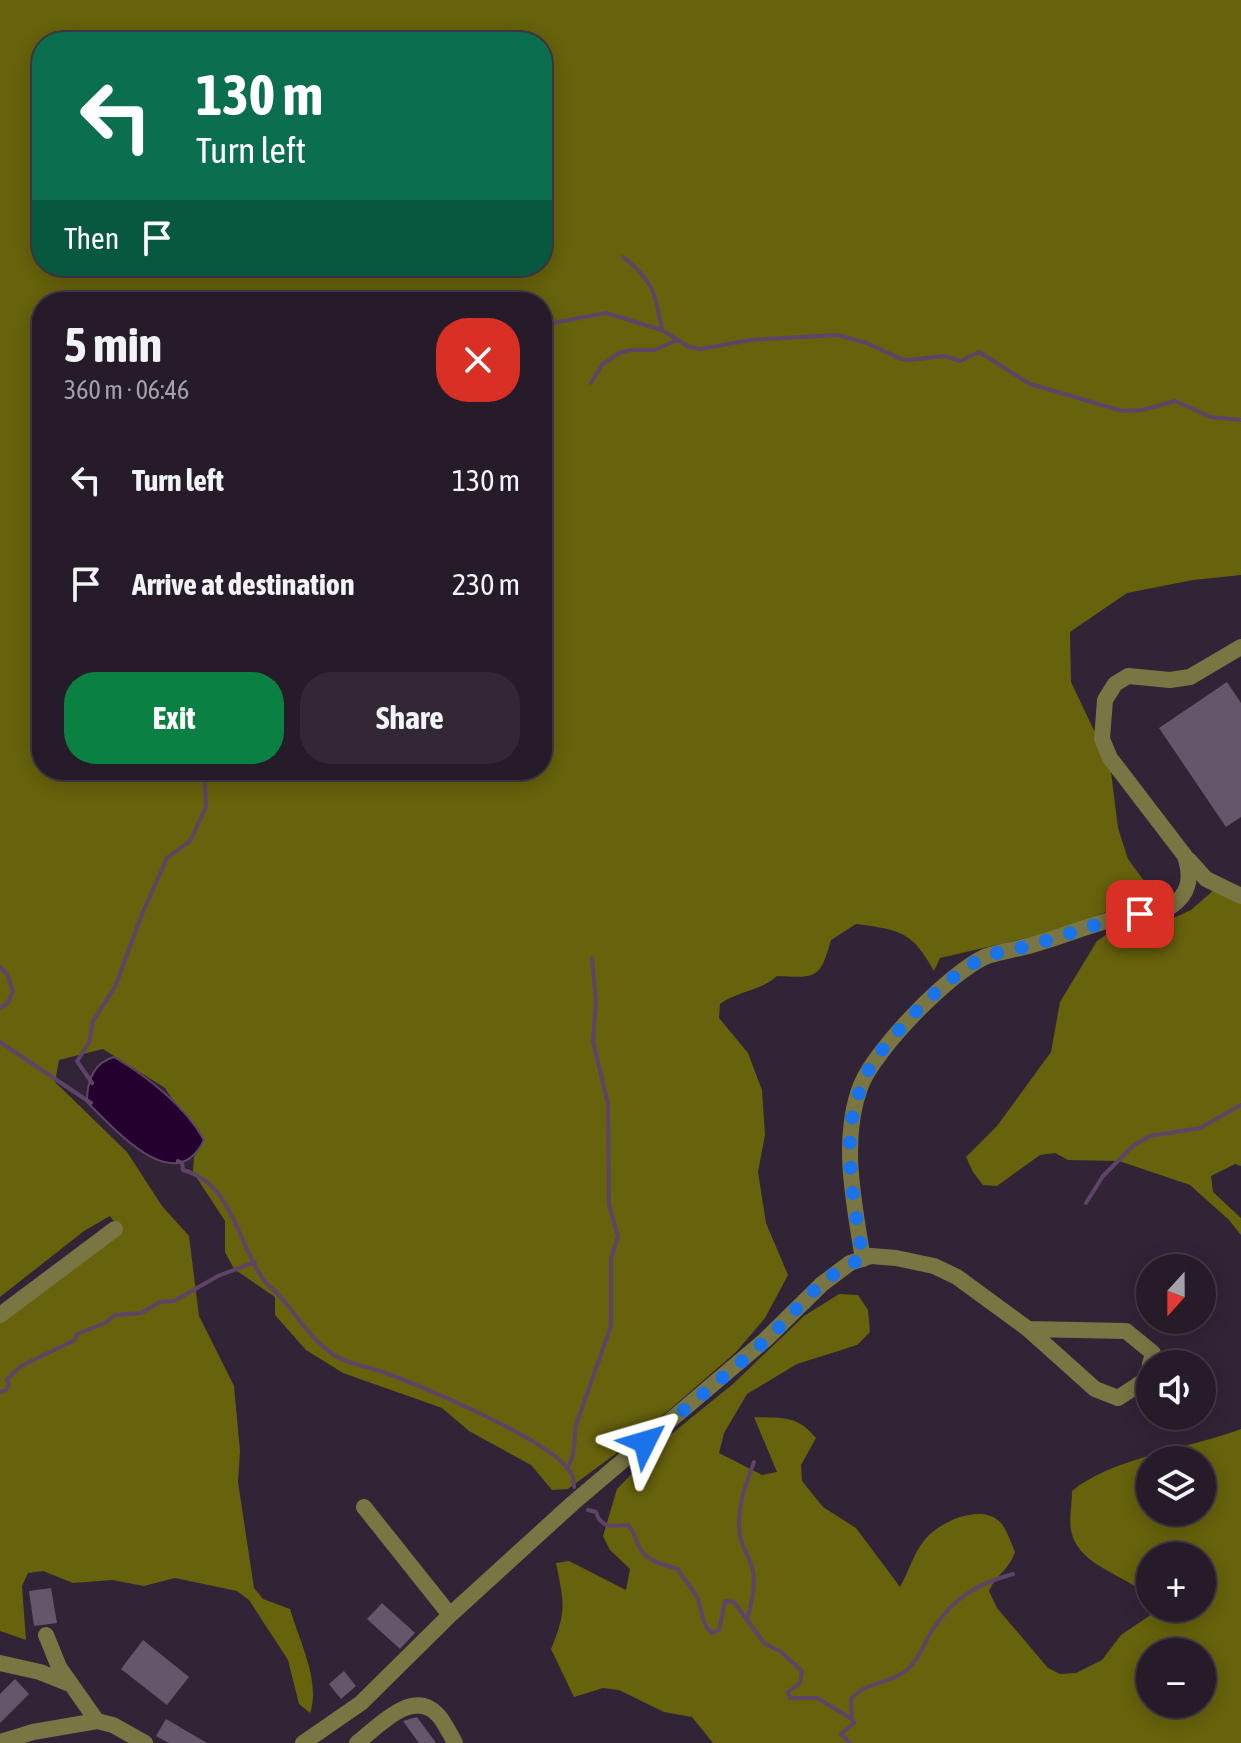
<!DOCTYPE html>
<meta charset="utf-8">
<style>
:root{--surface:#261b29;--page:#322835;--text:#f1f3f6;--muted:#a4a1a8;--line:#423946;--accent:#0b8043}
body{margin:0;font-family:"Asap Condensed",sans-serif;background:var(--page);color:var(--text);height:100vh;display:flex;flex-direction:column;font-size:30px;white-space:nowrap}
*{box-sizing:border-box;margin:0}
p{font-size:26px;color:var(--muted)}
.icon{flex:none;width:44px;height:44px;fill:none;stroke:currentColor;stroke-width:2;stroke-linecap:round;stroke-linejoin:round}
.map{position:relative;flex:1;overflow:hidden}
.details{position:absolute;left:32px;top:292px;width:520px;height:488px;display:flex;flex-direction:column;background:var(--surface);border-radius:32px;box-shadow:0 4px 20px #0003,0 0 0 2px var(--line)}
.details>*{flex:none}
.top-card{position:absolute;left:32px;top:32px;width:520px;height:244px;border-radius:32px;box-shadow:0 4px 20px #0003,0 0 0 2px var(--line);background:#0b6e4f;color:#fff;overflow:hidden}
.needle{width:52px;rotate:201deg}
.buttons{position:absolute;left:1136px;top:1254px;display:grid;gap:16px}
.buttons a{display:grid;place-items:center;width:80px;height:80px;border-radius:50%;background:var(--surface);box-shadow:0 4px 20px #0003,0 0 0 2px var(--line);font-size:40px}
.pin{position:absolute;display:grid;place-items:center;width:68px;height:68px;color:#fff;margin:-34px;border-radius:16px;box-shadow:0 4px 12px #0006}
.me{position:absolute;width:88px;margin:-44px;rotate:50deg;stroke-linejoin:round;filter:drop-shadow(0 0 6px #0008)}
.turn{display:flex;align-items:center;gap:28px;height:168px;padding:0 32px;font-size:36px}
.turn .icon{width:104px;height:104px;stroke-width:2.5}
.turn b{display:block;font-size:56px;line-height:68px}
.then{display:flex;align-items:center;height:76px;padding:0 32px;background:#0003;gap:16px;font-size:30px}
.round{display:grid;place-items:center;flex:none;width:84px;height:84px;border-radius:32px;background:var(--page)}
.summary{display:flex;align-items:center;justify-content:space-between;height:136px;padding:0 32px}
h1{font-size:48px;font-weight:700;line-height:60px}
.action{display:flex;gap:16px;margin-top:auto;padding:16px 32px}
.action a{flex:1;height:92px;border-radius:32px;background:var(--accent);color:#fff;font-size:32px;font-weight:700;line-height:92px;text-align:center}
.action a+a{background:var(--page);color:var(--text)}
ul{padding:0;list-style:none}
li{display:flex;align-items:center;gap:24px;height:104px;padding:0 32px}
li div{flex:1}
li b{display:block;font-size:30px}
li em{font-style:normal}
.map>svg:first-child{display:block}
.forest{fill:#67620c;fill-rule:evenodd}
.water{fill:#23002e;stroke:#5f4467;stroke-width:2}
.lines{fill:none;stroke-linecap:round;stroke-linejoin:round}
.stream{stroke:#5f4467;stroke-width:4}
.building{fill:#66566b}
.minor{stroke:#797643;stroke-width:16}
.route{stroke:#1a73e8;stroke-width:14;stroke-dasharray:0 25.2}
</style>
<div class="map">
<svg width="1241" height="1743" viewBox="0 0 1241 1743">
<rect width="100%" height="100%" fill="#322437"/>
<!-- forest -->
<path class="forest" d="M0,0H1241V575L1193,580L1127,593L1070,632L1071,682L1110,764L1118,828L1128,859L1147,885L1142,900L1039,935L940,958L934,971C912,931 900,930 856,924L831,940C820,979 817,978 777,976C761,991 738,991 720,1004L719,1018L748,1053L762,1090L765,1135L758,1172L766,1223L788,1275L765,1318L736,1352L637,1438L568,1489L552,1490L531,1465L469,1431L442,1408L343,1373L306,1350L275,1315V1297L234,1269L225,1252V1221L193,1172L194,1157L202,1145L165,1088L103,1049L59,1060L55,1082L127,1152L162,1206L189,1236L199,1316L234,1386L240,1451L238,1482L254,1588L263,1599L290,1609C299,1640 321,1682 310,1713L299,1704L288,1660L249,1600L237,1591L175,1578L144,1586L112,1580L73,1583L43,1571L28,1573L22,1586L26,1640L0,1631V1321L121,1231L110,1216L84,1231L0,1297ZM42,42H542V266H42ZM42,302H542V770H42Z
M1215,889L1241,891V1166L1235,1164L1211,1176L1213,1192L1241,1218V1235L1229,1220L1190,1185L1119,1161L1068,1160L1055,1153L1040,1155L997,1186L983,1185L973,1172L966,1157L997,1126L1051,1052L1060,1002L1097,941L1110,932L1136,926L1149,929L1191,910Z
M839,1294L858,1295L868,1310L870,1332L857,1345L797,1364L747,1394L724,1433L719,1453L762,1475L777,1472L754,1417C783,1418 797,1415 816,1438L801,1465L802,1481L823,1507L856,1528L900,1587C908,1573 913,1555 923,1542C937,1522 982,1502 1001,1523C1007,1530 1011,1543 1015,1552C1007,1573 998,1572 989,1591L997,1608L1048,1668L1060,1674L1076,1673L1102,1660L1121,1635L1152,1614L1151,1608H1202V1556H1150V1599C1129,1574 1078,1568 1071,1530C1069,1518 1072,1503 1072,1491C1111,1458 1191,1448 1241,1429V1743H713L692,1717L664,1712L619,1690L603,1688L574,1697L551,1649C567,1611 564,1603 556,1563L569,1561L626,1590L630,1569L610,1550L603,1536L617,1489L665,1439L733,1384L804,1316ZM1150,1460H1202V1512H1150ZM1150,1652H1202V1704H1150Z"/>
<!-- water -->
<path class="water" d="M114,1057C148,1077 185,1106 204,1140C175,1200 114,1128 87,1102C87,1081 93,1063 114,1057Z"/>
<g class="lines">
<!-- stream -->
<path class="stream" d="M623,257C654,281 655,293 662,330
M542,325L606,313L662,330L689,347L700,349L751,340L837,335L867,343L901,359L910,360L944,356L960,361L979,352L1030,384L1122,411L1142,410L1175,401L1211,417L1241,420
M591,383L602,365L619,353L631,350H655L677,340
M0,967L7,974L13,991L8,1003L0,1008
M0,1042L91,1103
M92,1083L77,1061L89,1043L93,1021L115,987L142,914L167,858L190,841L206,807L205,783
M178,1161L182,1163L183,1170C233,1184 237,1242 263,1279C269,1287 278,1293 284,1301C300,1320 313,1341 334,1355C348,1364 364,1366 380,1371C415,1383 559,1443 572,1475C574,1478 573,1483 574,1487
M1086,1203L1103,1176L1133,1146L1150,1136L1200,1128L1241,1105
M0,1392L6,1390L9,1385L7,1379L21,1366L75,1340L77,1334L105,1323L115,1315L141,1313L160,1302L174,1301L218,1276L255,1262
M567,1469L573,1456L576,1425L611,1326V1258L618,1237L609,1204L608,1104L593,1041L596,1002L592,958
M588,1510L596,1512C601,1529 613,1526 628,1525C635,1532 635,1541 641,1550C648,1562 665,1565 678,1569C683,1579 692,1587 697,1597C703,1610 700,1623 712,1633L719,1630L725,1601L734,1602L764,1643L781,1652L802,1671L800,1683L788,1692L790,1698H817L852,1719
M747,1619C752,1603 757,1580 751,1564C748,1555 741,1545 740,1535C736,1511 745,1485 754,1462
M852,1719L851,1699C867,1680 894,1684 910,1667C920,1657 925,1641 933,1629C954,1598 976,1584 1013,1574
M850,1743L841,1734L854,1723L852,1719"/>
</g>
<!-- building -->
<path class="building" d="M1227,682L1241,703V817L1226,827L1159,728Z
M51,1588L57,1623L34,1626L29,1591Z
M382,1603L415,1633L400,1649L367,1619Z
M143,1640L189,1677L167,1705L121,1669Z
M344,1671L356,1686L341,1699L329,1684Z
M15,1679L29,1694L0,1723V1694Z
M417,1717L436,1743H419L403,1721Z
M166,1719L207,1743H169L156,1736Z"/>
<g class="lines">
<!-- minor -->
<path class="minor" d="M1189,860L1206,879L1241,896
M863,1259C854,1203 840,1139 861,1085C876,1048 951,971 987,956C1002,951 1019,949 1035,944C1060,937 1084,927 1110,920C1125,915 1157,916 1169,908C1190,894 1192,878 1185,856L1110,758L1102,739L1105,700L1115,684L1128,676L1170,680L1190,677L1241,647
M0,1315L115,1229
M1028,1329L1126,1331L1153,1353L1150,1364
M450,1615L573,1503L765,1340L822,1284L850,1263L871,1256L896,1258L934,1266L957,1277L1028,1329L1095,1389L1118,1398L1147,1379L1150,1365
M46,1635L59,1667L97,1721L113,1725L145,1743
M0,1663L40,1672L70,1684
M0,1742L33,1732L97,1721
M303,1743L361,1703L450,1615L364,1507
M357,1743C378,1727 413,1687 438,1715C445,1723 450,1734 455,1743"/>
</g>
<g class="lines">
<!-- route -->
<path class="route" d="M645,1442C685,1409 725,1376 764,1342C795,1314 822,1272 863,1259C856,1215 844,1157 853,1114C858,1094 864,1075 876,1058C899,1027 953,969 988,956C1003,950 1020,949 1035,944C1071,934 1104,920 1140,914"/>
</g>
</svg>
<div class="buttons">
<a><svg class="needle" viewBox="-14 -14 28 28"><path d="M0-13l5 13h-10z" fill="#e53935"/><path d="M0 13l5-13h-10z" fill="#a4a1a8"/></svg></a>
<a><svg class="icon" aria-label="sound" viewBox="0 0 24 24"><path d="M4 9h4l5-4v14l-5-4H4zM17 9q2 3 0 6"/></svg></a>
<a><svg class="icon" aria-label="layers" viewBox="0 0 24 24"><path d="M12 4l9 5-9 5-9-5zM3 14l9 5 9-5"/></svg></a>
<a>+</a>
<a>−</a>
</div>
<div class="pin" style="left:1140px;top:914px;background:#d93025"><svg class="icon" aria-label="arrive" viewBox="0 0 24 24"><path d="M6 21V4h12l-3 4 3 4H6"/></svg></div>
<svg class="me" style="left:645px;top:1442px" viewBox="-20 -20 40 40"><path d="M0-17L14 15 0 8-14 15z" fill="#1a73e8" stroke="#fff" stroke-width="4"/></svg>
<div class="top-card">
<div class="turn"><svg class="icon" aria-label="left" viewBox="0 0 24 24"><path d="M17 20v-9H6M10 6l-5 5 5 5"/></svg><div><b>130 m</b>Turn left</div></div>
<div class="then">Then<svg class="icon" aria-label="arrive" viewBox="0 0 24 24"><path d="M6 21V4h12l-3 4 3 4H6"/></svg></div>
</div>
<section class="details">
<div class="summary"><div><h1>5 min</h1><p>360 m · 06:46</p></div><a class="round" style="background:#d93025;color:#fff"><svg class="icon" aria-label="close" viewBox="0 0 24 24"><path d="M6 6l12 12M18 6L6 18"/></svg></a></div>
<ul>
<li><svg class="icon" aria-label="left" viewBox="0 0 24 24"><path d="M17 20v-9H6M10 6l-5 5 5 5"/></svg><div><b>Turn left</b></div><em>130 m</em></li>
<li><svg class="icon" aria-label="arrive" viewBox="0 0 24 24"><path d="M6 21V4h12l-3 4 3 4H6"/></svg><div><b>Arrive at destination</b></div><em>230 m</em></li>
</ul>
<div class="action"><a>Exit</a><a>Share</a></div>
</section>
</div>
